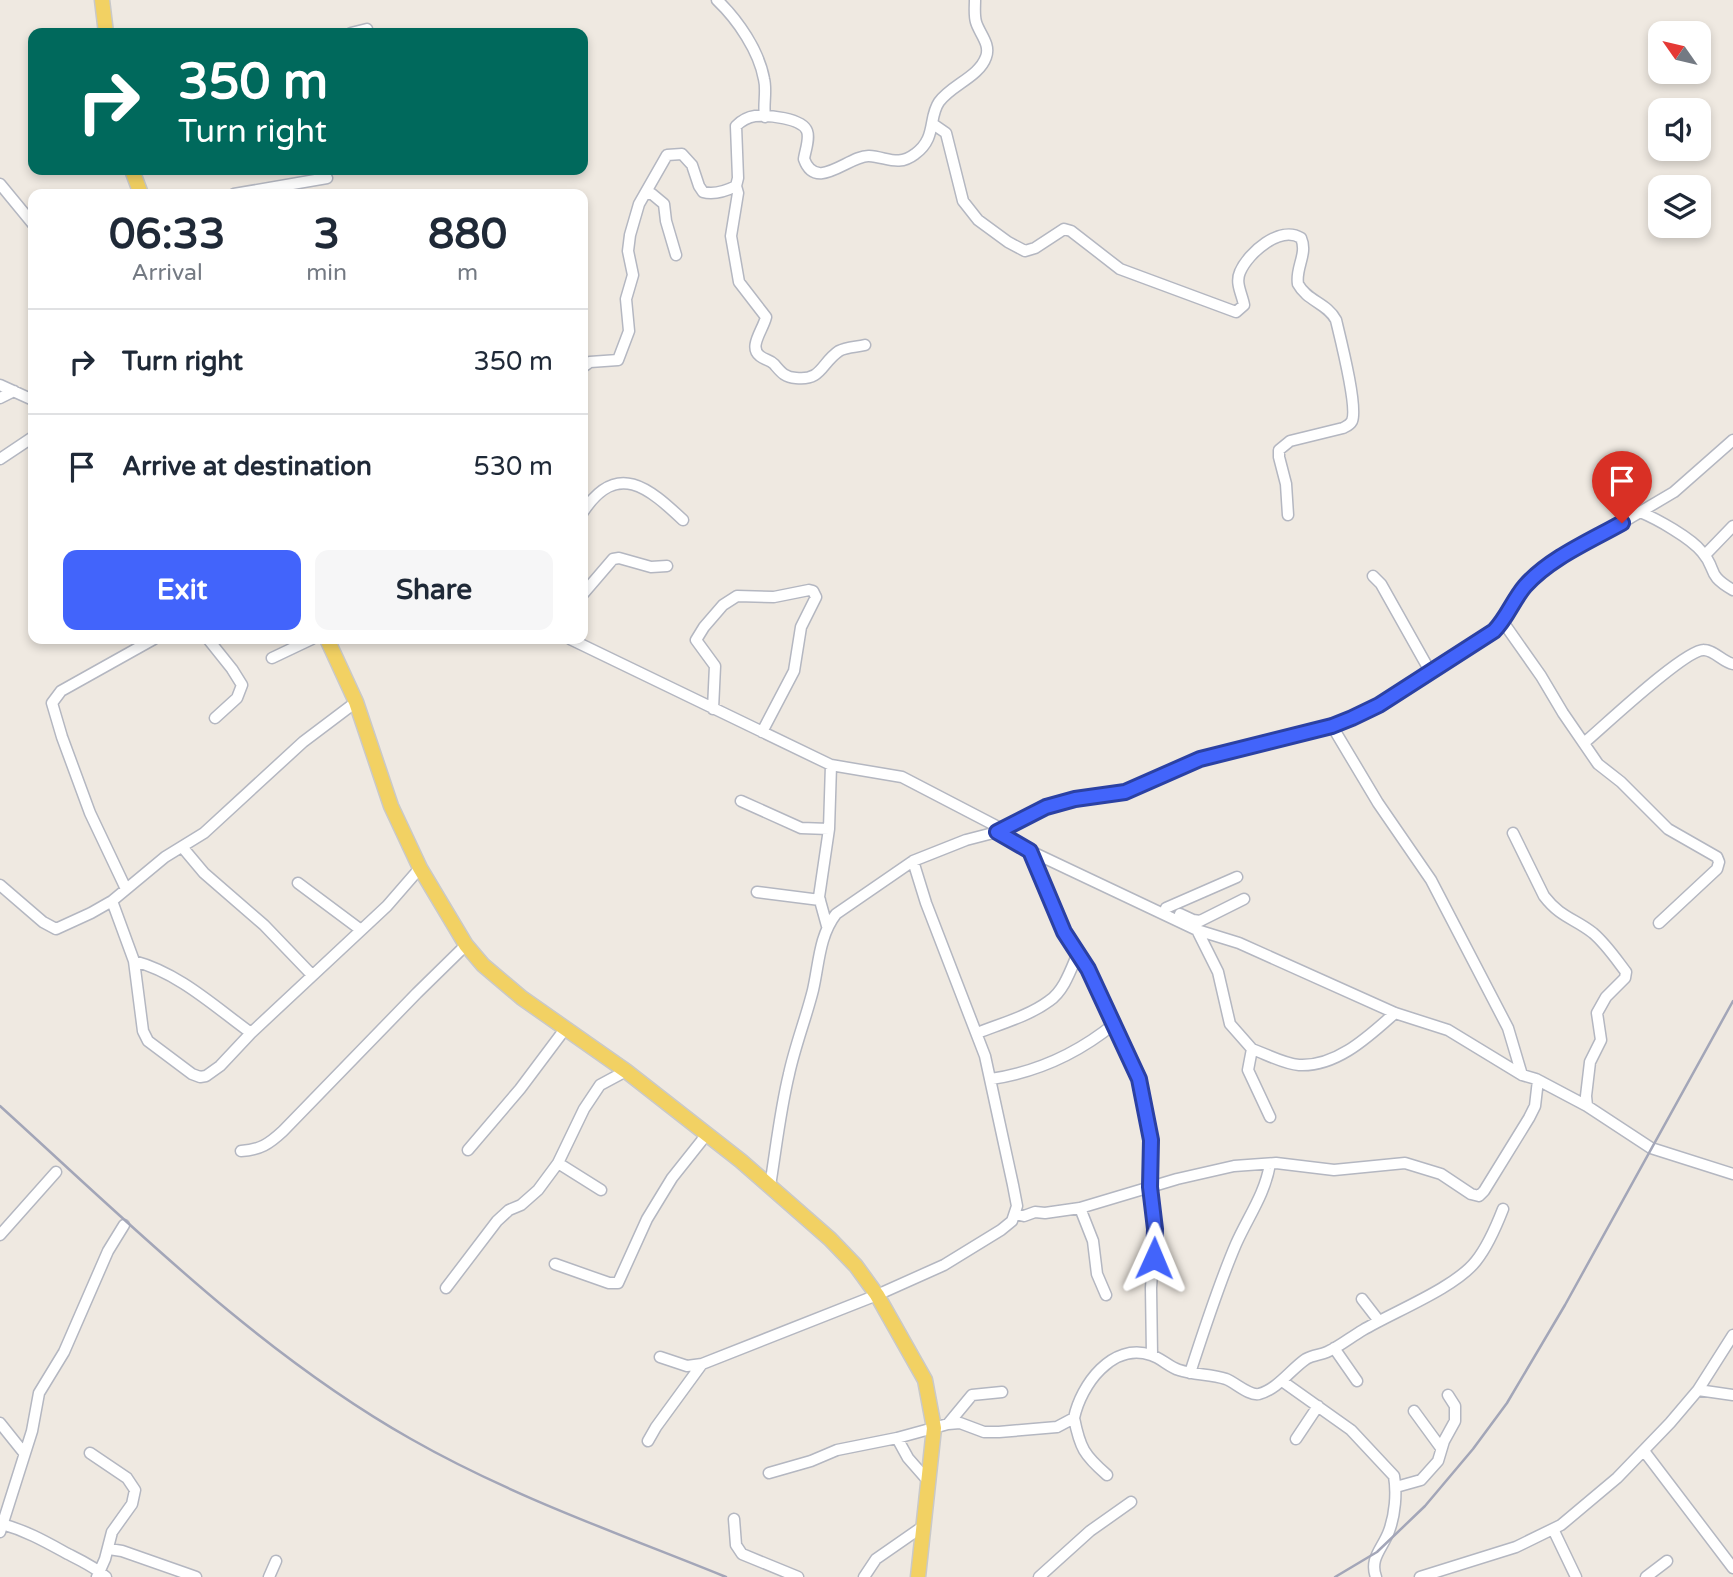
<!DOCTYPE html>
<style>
:root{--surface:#fff;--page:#f6f6f7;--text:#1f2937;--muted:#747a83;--line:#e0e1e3;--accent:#4264fb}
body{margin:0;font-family:"Varela Round",sans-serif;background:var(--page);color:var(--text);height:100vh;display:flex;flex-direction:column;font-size:26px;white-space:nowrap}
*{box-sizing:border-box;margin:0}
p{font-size:23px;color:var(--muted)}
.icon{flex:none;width:38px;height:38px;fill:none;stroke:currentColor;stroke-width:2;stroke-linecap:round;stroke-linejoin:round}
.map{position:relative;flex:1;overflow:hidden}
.sheet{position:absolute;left:28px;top:189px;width:560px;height:455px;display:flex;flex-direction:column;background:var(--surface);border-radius:14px;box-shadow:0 4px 10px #0003}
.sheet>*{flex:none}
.hud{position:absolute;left:28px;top:28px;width:560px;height:147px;border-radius:14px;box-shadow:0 4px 10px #0003;background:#00695c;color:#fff;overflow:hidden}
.needle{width:46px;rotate:304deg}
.tools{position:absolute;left:1648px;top:21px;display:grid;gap:14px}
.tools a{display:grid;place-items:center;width:63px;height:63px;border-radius:14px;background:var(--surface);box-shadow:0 4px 10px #0003;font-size:35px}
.pin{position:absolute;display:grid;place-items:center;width:60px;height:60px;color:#fff;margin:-72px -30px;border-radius:50% 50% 50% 0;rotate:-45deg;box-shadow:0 0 7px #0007}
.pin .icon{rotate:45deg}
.me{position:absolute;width:77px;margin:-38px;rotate:1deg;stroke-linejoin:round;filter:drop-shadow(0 0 5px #0008)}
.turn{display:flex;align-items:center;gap:24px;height:147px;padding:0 35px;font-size:32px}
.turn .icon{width:91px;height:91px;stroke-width:2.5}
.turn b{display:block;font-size:49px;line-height:60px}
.eta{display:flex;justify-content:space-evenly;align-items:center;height:119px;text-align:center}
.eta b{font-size:42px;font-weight:800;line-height:49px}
.primary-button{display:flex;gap:14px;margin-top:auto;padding:14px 35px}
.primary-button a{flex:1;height:80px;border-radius:14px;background:var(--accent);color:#fff;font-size:28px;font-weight:800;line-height:80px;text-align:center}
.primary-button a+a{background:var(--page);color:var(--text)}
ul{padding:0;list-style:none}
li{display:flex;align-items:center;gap:21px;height:105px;padding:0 35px;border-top:2px solid var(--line)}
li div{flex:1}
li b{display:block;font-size:26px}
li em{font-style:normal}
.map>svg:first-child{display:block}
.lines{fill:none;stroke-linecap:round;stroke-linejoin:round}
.minor-casing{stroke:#b4b7c1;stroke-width:13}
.major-casing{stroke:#c9c9c9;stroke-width:17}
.minor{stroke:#fff;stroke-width:10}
.major{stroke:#f2d163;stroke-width:14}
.rail{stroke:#a3a6b8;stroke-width:2.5}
.route-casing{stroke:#2b41a3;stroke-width:18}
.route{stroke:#4264fb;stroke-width:12}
</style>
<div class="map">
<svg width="1733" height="1577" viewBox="0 0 1733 1577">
<rect width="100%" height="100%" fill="#efe9e1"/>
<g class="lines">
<defs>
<path id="minor" d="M717,0C738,20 759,51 764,79C767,91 763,104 765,117
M351,33L367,29
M933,124L946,133L963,201L978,220L1008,242L1025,251L1035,248L1064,229L1071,231L1120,269L1236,312L1244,305C1242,294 1235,283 1240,272C1248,253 1280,225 1301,238C1308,254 1295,268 1298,284C1307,301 1327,303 1336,320C1340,337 1358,407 1352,421C1350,425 1347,426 1343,428L1290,441L1279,450V457L1286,484L1288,515
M0,184L33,224
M736,186L738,193L731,236L739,282L766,317C763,330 748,347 760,356C765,360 770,360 774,364C781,372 784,377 796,378C822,381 821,363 839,351C846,347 857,347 865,345
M234,194L327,178
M646,194H652L664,204L666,221L676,255
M583,367L590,362L618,360L629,331L626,299L633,275L628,251L630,235L639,204L667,155L682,154L692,165L699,186L703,192C714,195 726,191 736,186L738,178L736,126C741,121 748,117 755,116C768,115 802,118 807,131C810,139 805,151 804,159C816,193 849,155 869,156C887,157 898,167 915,154C937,138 928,118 939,102C951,85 979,77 986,57C991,44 979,33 976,22C974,15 975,7 975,0
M0,385L33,400
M0,398L14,391
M0,459L33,437
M583,512C617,460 649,488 683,520
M1640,512C1657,519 1691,538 1702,552C1718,570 1705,574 1733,590
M1705,555L1733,526
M1373,576L1381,584L1431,673
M583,594L613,559L619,558L651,567L667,566
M1503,622L1541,676L1563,713L1598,764L1621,782L1668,829L1717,857L1719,862L1717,869L1659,923
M208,639L232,669L242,685L237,698L215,718
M570,639L831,765L902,777L1002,829
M272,658L312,639
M713,709L715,666L696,640L704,627L723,605L737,596L774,597L809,590L813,591L816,597L801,627L794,671L762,732
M1332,726L1378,803L1431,880L1508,1028L1522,1075
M1584,743C1602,728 1685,649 1704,650C1714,650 1723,662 1733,664
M741,801L801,828L829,829
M997,832L1030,851L1197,930L1239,943L1395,1013L1448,1030L1522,1075L1536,1079L1587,1106L1651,1148L1733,1174
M1513,833L1544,896C1561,918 1574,918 1593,933C1606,944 1616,959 1626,972L1625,978L1606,997L1597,1013L1601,1040L1590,1062L1586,1096L1587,1106
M183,848L204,873L264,925L312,975
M1030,851L1064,932L1088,969L1139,1079L1151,1141L1150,1187L1155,1229L1151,1288L1152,1355
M298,883L361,930
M0,885L43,922L56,929L91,913L112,901L165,857L204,833L303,742L356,702
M126,889L90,813L62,737L52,703L61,691L154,639
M757,892L820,900
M112,901L134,961L143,1031L148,1041L192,1074L200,1077L206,1076L220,1066L251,1033L387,906L420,868
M1166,908L1237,877
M1180,914L1193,920L1200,921L1244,899
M827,926L819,897L829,829L831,765
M1197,930L1218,972L1230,1024L1252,1049L1248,1070L1270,1117
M134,961C179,973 214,1006 251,1033
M977,1033C1000,1024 1029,1016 1049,1001C1064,991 1071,969 1078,953
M1252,1049C1266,1054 1284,1064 1299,1065C1337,1067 1369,1036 1395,1013
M991,1079C1038,1072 1077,1054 1114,1024
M468,1150L520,1089L565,1029
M241,1151C260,1150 269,1144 283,1131L417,993L466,945
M558,1163L601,1190
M770,1186C776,1149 780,1111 789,1074C795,1046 806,1018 813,990C819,964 819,936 836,914L913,861L966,840L997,832L1046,807L1075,799L1125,792L1200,759L1332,726L1352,718L1379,705L1494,631C1511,614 1519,592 1537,573L1674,492L1733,440
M1080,1208L1093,1241L1097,1274L1106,1295
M1016,1214L1024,1216L1035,1212L1045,1213L1080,1208L1177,1179L1234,1166L1276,1163L1334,1170L1405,1163L1441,1174L1471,1194L1479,1196L1484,1191L1529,1118L1535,1106L1538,1080
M0,1235L56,1172
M555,1264L609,1283H618L647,1219L672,1178L707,1134
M446,1288L497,1221L509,1210L521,1205L538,1190L558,1163L584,1109L600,1085L626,1071
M1362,1299L1379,1321
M1334,1348L1357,1381
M660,1357L687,1366L702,1364
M1190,1373C1204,1330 1218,1286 1236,1244C1248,1217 1265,1194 1270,1164
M1282,1381L1351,1430L1394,1476C1397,1493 1395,1515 1389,1531C1383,1548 1369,1558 1376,1577
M1698,1390L1733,1395
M1414,1411L1441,1448
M1074,1418C1080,1448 1084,1455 1107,1475
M0,1423L24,1453
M948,1424L972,1395L1002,1392
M897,1438L908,1458L929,1482
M1296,1439L1318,1406
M648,1441L656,1427L702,1364L877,1295L944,1265L1001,1230L1012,1221L1017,1206L1013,1185L985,1056L926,903L913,861
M1644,1451L1733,1568
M90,1453L127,1478L135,1490L132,1504L112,1532L105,1559L97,1577
M769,1473L811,1461L837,1450L897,1438L948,1424L960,1423L984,1432H999L1057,1427L1074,1418C1081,1385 1112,1342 1151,1355C1161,1358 1169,1367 1179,1370C1194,1375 1211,1374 1226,1379C1236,1383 1249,1396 1259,1394C1278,1389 1291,1369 1306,1359C1313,1355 1320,1355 1327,1352C1339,1347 1351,1337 1363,1330C1393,1312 1455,1288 1476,1261C1488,1246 1496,1227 1503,1209
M1396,1487L1421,1480L1438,1461L1444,1441L1455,1421V1406L1448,1395
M734,1519L736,1545L742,1554L798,1577
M2,1524C27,1531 46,1542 68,1554C82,1561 95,1567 106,1577
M1553,1529L1576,1577
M0,1532L32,1431L39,1393L64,1352L108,1251L124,1225
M109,1549L122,1551L196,1577
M269,1577L276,1561
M864,1577L876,1559L925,1525
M1039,1577L1090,1531L1131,1502
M1420,1577L1516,1547L1561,1525L1617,1478L1670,1423L1698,1390L1733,1335
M1646,1577L1667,1561"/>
<path id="major" d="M102,0L106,33
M132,170L141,194
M327,639L356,702L391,806L420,868L466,945L483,965L522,998L626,1071L741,1161L830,1239L856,1266L877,1295L925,1380L934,1428L918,1577"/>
</defs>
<!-- minor casing -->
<use href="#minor" class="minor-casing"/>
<!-- major casing -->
<use href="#major" class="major-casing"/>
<!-- minor -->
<use href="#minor" class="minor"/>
<!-- major -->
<use href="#major" class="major"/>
<!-- rail -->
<path class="rail" d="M0,1106C129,1223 259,1353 411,1439C511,1496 620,1534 726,1577
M1335,1577L1377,1552L1425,1506L1473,1449L1507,1403L1565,1305L1733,1001"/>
</g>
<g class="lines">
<defs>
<path id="route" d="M1154,1258L1155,1229L1150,1187L1151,1140L1139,1079L1088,969L1064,932L1030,851L997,832L1046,807L1075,799L1125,792L1200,759L1332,726L1352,718L1379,705L1494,631C1507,618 1513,600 1525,586C1550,558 1590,541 1622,523"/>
</defs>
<!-- route casing -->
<use href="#route" class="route-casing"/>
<!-- route -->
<use href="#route" class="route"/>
</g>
</svg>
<div class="tools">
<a><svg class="needle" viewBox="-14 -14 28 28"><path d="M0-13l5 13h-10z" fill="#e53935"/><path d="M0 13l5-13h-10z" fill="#747a83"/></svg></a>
<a><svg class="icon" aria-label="sound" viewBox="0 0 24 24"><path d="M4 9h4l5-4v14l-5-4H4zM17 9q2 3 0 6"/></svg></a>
<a><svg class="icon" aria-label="layers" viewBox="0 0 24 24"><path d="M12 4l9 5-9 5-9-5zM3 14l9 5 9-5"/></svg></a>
</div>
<div class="pin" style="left:1622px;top:523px;background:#d93025"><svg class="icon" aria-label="arrive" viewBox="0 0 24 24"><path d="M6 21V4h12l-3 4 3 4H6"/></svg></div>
<svg class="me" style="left:1154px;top:1258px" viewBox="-20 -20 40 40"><path d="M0-17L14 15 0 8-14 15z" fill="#4264fb" stroke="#fff" stroke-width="4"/></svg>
<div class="hud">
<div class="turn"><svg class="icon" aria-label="right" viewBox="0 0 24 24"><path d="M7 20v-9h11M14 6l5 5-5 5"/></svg><div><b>350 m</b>Turn right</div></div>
</div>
<section class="sheet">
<div class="eta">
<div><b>06:33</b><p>Arrival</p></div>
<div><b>3</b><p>min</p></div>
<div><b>880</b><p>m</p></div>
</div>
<ul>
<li><svg class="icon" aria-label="right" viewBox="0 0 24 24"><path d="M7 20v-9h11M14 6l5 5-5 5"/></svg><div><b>Turn right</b></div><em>350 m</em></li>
<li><svg class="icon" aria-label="arrive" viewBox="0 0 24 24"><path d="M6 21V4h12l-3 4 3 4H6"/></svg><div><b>Arrive at destination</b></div><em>530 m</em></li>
</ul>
<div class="primary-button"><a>Exit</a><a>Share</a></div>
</section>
</div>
